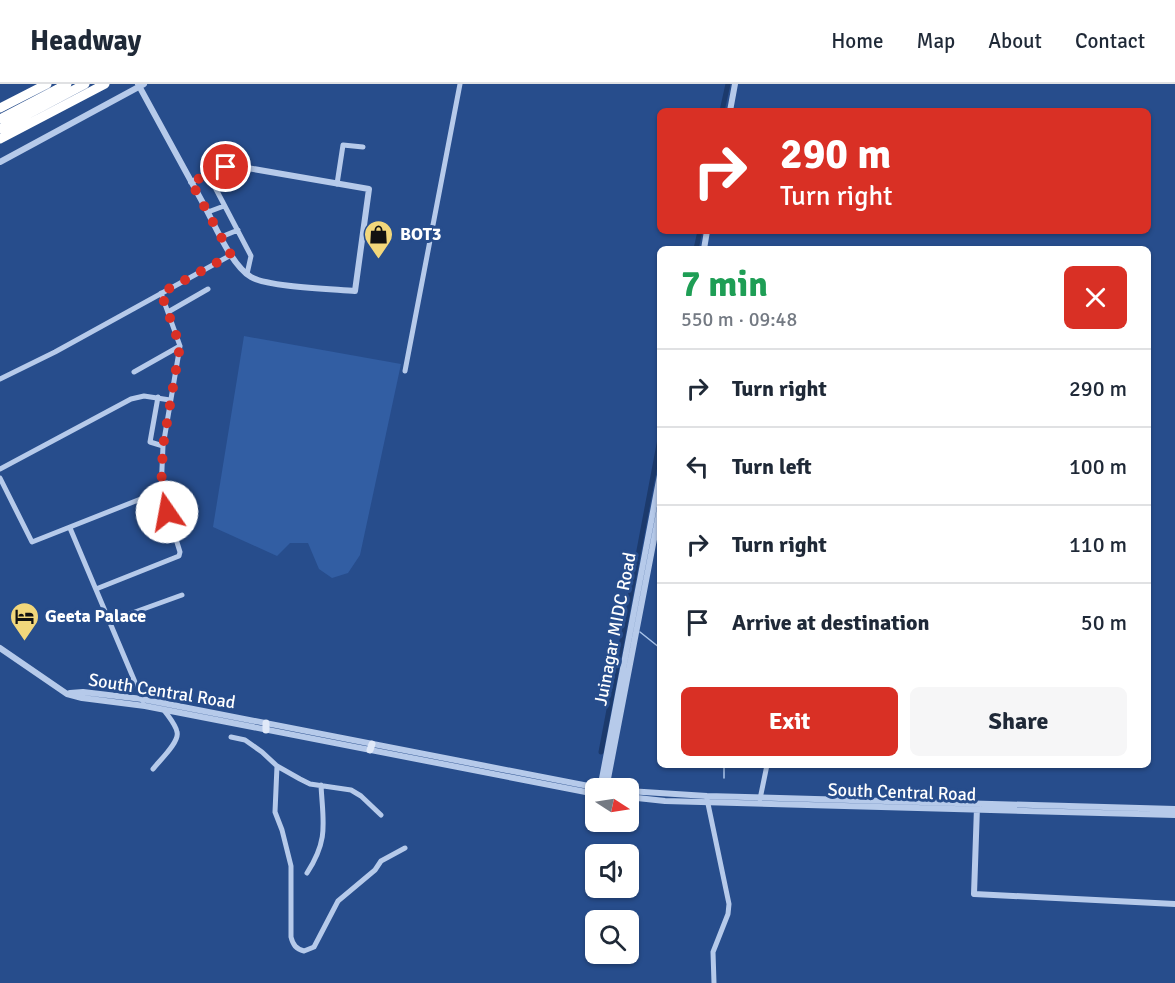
<!DOCTYPE html>
<meta charset="utf-8">
<style>
:root{--surface:#fff;--page:#f6f6f7;--text:#1f2937;--muted:#747a83;--line:#e0e1e3;--accent:#d93025}
body{margin:0;font-family:Signika,sans-serif;background:var(--page);color:var(--text);height:100vh;display:flex;flex-direction:column;font-size:22px;white-space:nowrap}
*{box-sizing:border-box;margin:0}
p{font-size:20px;color:var(--muted)}
.icon{flex:none;width:33px;height:33px;fill:none;stroke:currentColor;stroke-width:2;stroke-linecap:round;stroke-linejoin:round}
.map{position:relative;flex:1;overflow:hidden}
.side{position:absolute;left:657px;top:162px;width:494px;height:522px;display:flex;flex-direction:column;background:var(--surface);border-radius:9px;box-shadow:0 2px 4px #0004}
.side>*{flex:none}
.guide{position:absolute;left:657px;top:24px;width:494px;height:126px;border-radius:9px;box-shadow:0 2px 4px #0004;background:#d93025;color:#fff;overflow:hidden}
.needle{width:39px;rotate:102deg}
.fabs{position:absolute;left:585px;top:694px;display:grid;gap:12px}
.fabs a{display:grid;place-items:center;width:54px;height:54px;border-radius:9px;background:var(--surface);box-shadow:0 2px 4px #0004;font-size:30px}
.pin{position:absolute;display:grid;place-items:center;width:51px;height:51px;color:#fff;margin:-26px;border:3px solid #fff;border-radius:50%;box-shadow:0 2px 6px #0007}
.me{position:absolute;width:66px;margin:-33px;rotate:348deg;stroke-linejoin:round;filter:drop-shadow(0 0 4px #0008)}
.turn{display:flex;align-items:center;gap:21px;height:126px;padding:0 24px;font-size:27px}
.turn .icon{width:78px;height:78px;stroke-width:2.5}
.turn b{display:block;font-size:42px;line-height:51px}
.round{display:grid;place-items:center;flex:none;width:63px;height:63px;border-radius:9px;background:var(--page)}
.head{display:flex;align-items:center;justify-content:space-between;height:102px;padding:0 24px}
h1{font-size:36px;font-weight:700;line-height:45px;color:#1e9e55}
.cta{display:flex;gap:12px;margin-top:auto;padding:12px 24px}
.cta a{flex:1;height:69px;border-radius:9px;background:var(--accent);color:#fff;font-size:24px;font-weight:700;line-height:69px;text-align:center}
.cta a+a{background:var(--page);color:var(--text)}
ul{padding:0;list-style:none}
li{display:flex;align-items:center;gap:18px;height:78px;padding:0 24px;border-top:2px solid var(--line)}
li div{flex:1}
li b{display:block;font-size:22px}
li em{font-style:normal}
header{display:flex;align-items:center;gap:36px;box-sizing:border-box;height:84px;padding:0 30px;background:var(--surface);border-bottom:2px solid var(--line)}
header strong{font-size:28px}
nav{display:flex;gap:33px;margin-inline-start:auto;font-size:21px}
.map>svg:first-child{display:block}
.green{fill:#325ea3}
.lines{fill:none;stroke-linecap:round;stroke-linejoin:round}
.stream{stroke:#aac5ea;stroke-width:1.5}
.canal{stroke:#1c3a6c;stroke-width:5}
.minor{stroke:#b6caea;stroke-width:5}
.tertiary{stroke:#b6caea;stroke-width:6}
.secondary{stroke:#e0e9f8;stroke-width:7}
.motorway{stroke:#fff;stroke-width:9}
.route{stroke:#d93025;stroke-width:10;stroke-dasharray:0 18}
.labels{text-anchor:middle;dominant-baseline:central;stroke-width:6;stroke-linejoin:round;paint-order:stroke}
.poi-label{font-size:18px;font-weight:bold;fill:#fff;stroke:#274d8c;text-anchor:start}
.street-label{font-size:18px;fill:#fff;stroke:#274d8c}
</style>
<header>
<strong>Headway</strong>
<nav><a>Home</a><a>Map</a><a>About</a><a>Contact</a></nav>
</header>
<div class="map">
<svg width="1175" height="899" viewBox="0 0 1175 899">
<rect width="100%" height="100%" fill="#274d8c"/>
<!-- green -->
<path class="green" d="M244,252L401,280L360,471L348,489L332,494L319,485L308,459H290L277,472L213,443Z"/>
<g class="lines">
<!-- stream -->
<path class="stream" d="M640,548L660,564
M724,694V681"/>
<!-- canal -->
<path class="canal" d="M722,27L728,0
M696,165L700,147
M601,668L660,355"/>
<!-- minor -->
<path class="minor" d="M208,90L251,172L247,190
M337,100L343,61L363,63
M208,128L224,122
M221,153L238,146
M168,228L208,205
M405,287L460,0
M134,288L180,262
M0,295L55,268L231,171
M158,313L150,358L163,362
M0,385L131,315L144,312L170,316
M0,394L32,458L161,407
M70,444L143,617
M96,505L179,472L180,468L161,407L163,362L180,262L161,209
M110,537L182,511
M231,653L245,656L262,668L277,682L300,695L310,700L351,706L361,712L381,731
M277,682L275,728L282,746L291,782V853C293,861 296,865 304,867L314,863L338,817L375,786L381,777L405,764
M153,685C159,677 180,658 177,648C176,641 168,632 164,626
M707,715L729,820L728,830L713,868L714,899
M760,715L767,681
M307,789C329,755 323,739 321,701"/>
<!-- tertiary -->
<path class="tertiary" d="M138,0C160,40 182,81 204,121C215,141 231,181 251,193C268,203 332,205 355,207L369,105L236,82L226,83L191,98
M730,27L735,0
M0,78L144,0
M704,165L707,147
M0,564L67,610L82,614L145,622L596,710
M70,609L83,608L142,615L604,705
M600,705L660,391
M606,705L660,424
M628,707L707,712L1175,725
M628,713L665,717L1175,731
M977,723L974,810L1175,820"/>
<!-- secondary -->
<path class="secondary" d="M266,646V639
M370,666L372,660"/>
<!-- motorway -->
<path class="motorway" d="M0,24L47,0
M0,35L67,0
M0,45L85,0
M0,55L105,0"/>
</g>
<g class="lines">
<!-- route -->
<path class="route" d="M167,428L161,407L163,362L180,262L161,209L231,171L191,98L226,83"/>
</g>
<!-- icons -->
<defs>
<symbol id="shop-pin" viewBox="-11 -11 22 30"><path d="M0 17L-7.5 6A9.5 9.5 0 1 1 7.5 6Z" fill="#f2d77b" stroke="#274d8c"/><path d="M-5-2.5h2.3a2.7 3.5 0 0 1 5.4 0H5L5.5 6h-11ZM-1.5-2.5h3a1.5 2.3 0 0 0-3 0Z" fill="#111"/></symbol>
<symbol id="hotel-pin" viewBox="-11 -11 22 30"><path d="M0 17L-7.5 6A9.5 9.5 0 1 1 7.5 6Z" fill="#f2d77b" stroke="#274d8c"/><path d="M-6-4.5h1.5V1H6V5H4.5V3h-9V5H-6ZM-4 0a1.8 1.8 0 1 1 3.6 0ZM.5 0V-2.5h3Q6-2.5 6 0Z" fill="#111"/></symbol>
</defs>
<g fill-rule="evenodd">
<use href="#shop-pin" x="362" y="134" width="33" height="45"/>
<use href="#hotel-pin" x="8" y="516" width="33" height="45"/>
</g>
<g class="labels">
<!-- poi labels -->
<g class="poi-label">
<text x="400" y="150">BOT3</text>
<text x="45" y="532">Geeta Palace</text>
</g>
<!-- street labels -->
<g class="street-label">
<text transform="translate(615 545) rotate(-79)">Juinagar MIDC Road</text>
<text transform="translate(162 607) rotate(9)">South Central Road</text>
<text transform="translate(902 708) rotate(2)">South Central Road</text>
</g>
</g>
</svg>
<div class="fabs">
<a><svg class="needle" viewBox="-14 -14 28 28"><path d="M0-13l5 13h-10z" fill="#e53935"/><path d="M0 13l5-13h-10z" fill="#747a83"/></svg></a>
<a><svg class="icon" aria-label="sound" viewBox="0 0 24 24"><path d="M4 9h4l5-4v14l-5-4H4zM17 9q2 3 0 6"/></svg></a>
<a><svg class="icon" aria-label="search" viewBox="0 0 24 24"><circle cx="10" cy="10" r="6"/><path d="M15 15l6 6"/></svg></a>
</div>
<div class="pin" style="left:226px;top:83px;background:#d93025"><svg class="icon" aria-label="arrive" viewBox="0 0 24 24"><path d="M6 21V4h12l-3 4 3 4H6"/></svg></div>
<svg class="me" style="left:167px;top:428px" viewBox="-20 -20 40 40"><circle r="19" fill="#fff"/><path d="M0-13L10 11 0 6-10 11z" fill="#d93025"/></svg>
<div class="guide">
<div class="turn"><svg class="icon" aria-label="right" viewBox="0 0 24 24"><path d="M7 20v-9h11M14 6l5 5-5 5"/></svg><div><b>290 m</b>Turn right</div></div>
</div>
<section class="side">
<div class="head"><div><h1>7 min</h1><p>550 m · 09:48</p></div><a class="round" style="background:#d93025;color:#fff"><svg class="icon" aria-label="close" viewBox="0 0 24 24"><path d="M6 6l12 12M18 6L6 18"/></svg></a></div>
<ul>
<li><svg class="icon" aria-label="right" viewBox="0 0 24 24"><path d="M7 20v-9h11M14 6l5 5-5 5"/></svg><div><b>Turn right</b></div><em>290 m</em></li>
<li><svg class="icon" aria-label="left" viewBox="0 0 24 24"><path d="M17 20v-9H6M10 6l-5 5 5 5"/></svg><div><b>Turn left</b></div><em>100 m</em></li>
<li><svg class="icon" aria-label="right" viewBox="0 0 24 24"><path d="M7 20v-9h11M14 6l5 5-5 5"/></svg><div><b>Turn right</b></div><em>110 m</em></li>
<li><svg class="icon" aria-label="arrive" viewBox="0 0 24 24"><path d="M6 21V4h12l-3 4 3 4H6"/></svg><div><b>Arrive at destination</b></div><em>50 m</em></li>
</ul>
<div class="cta"><a>Exit</a><a>Share</a></div>
</section>
</div>
